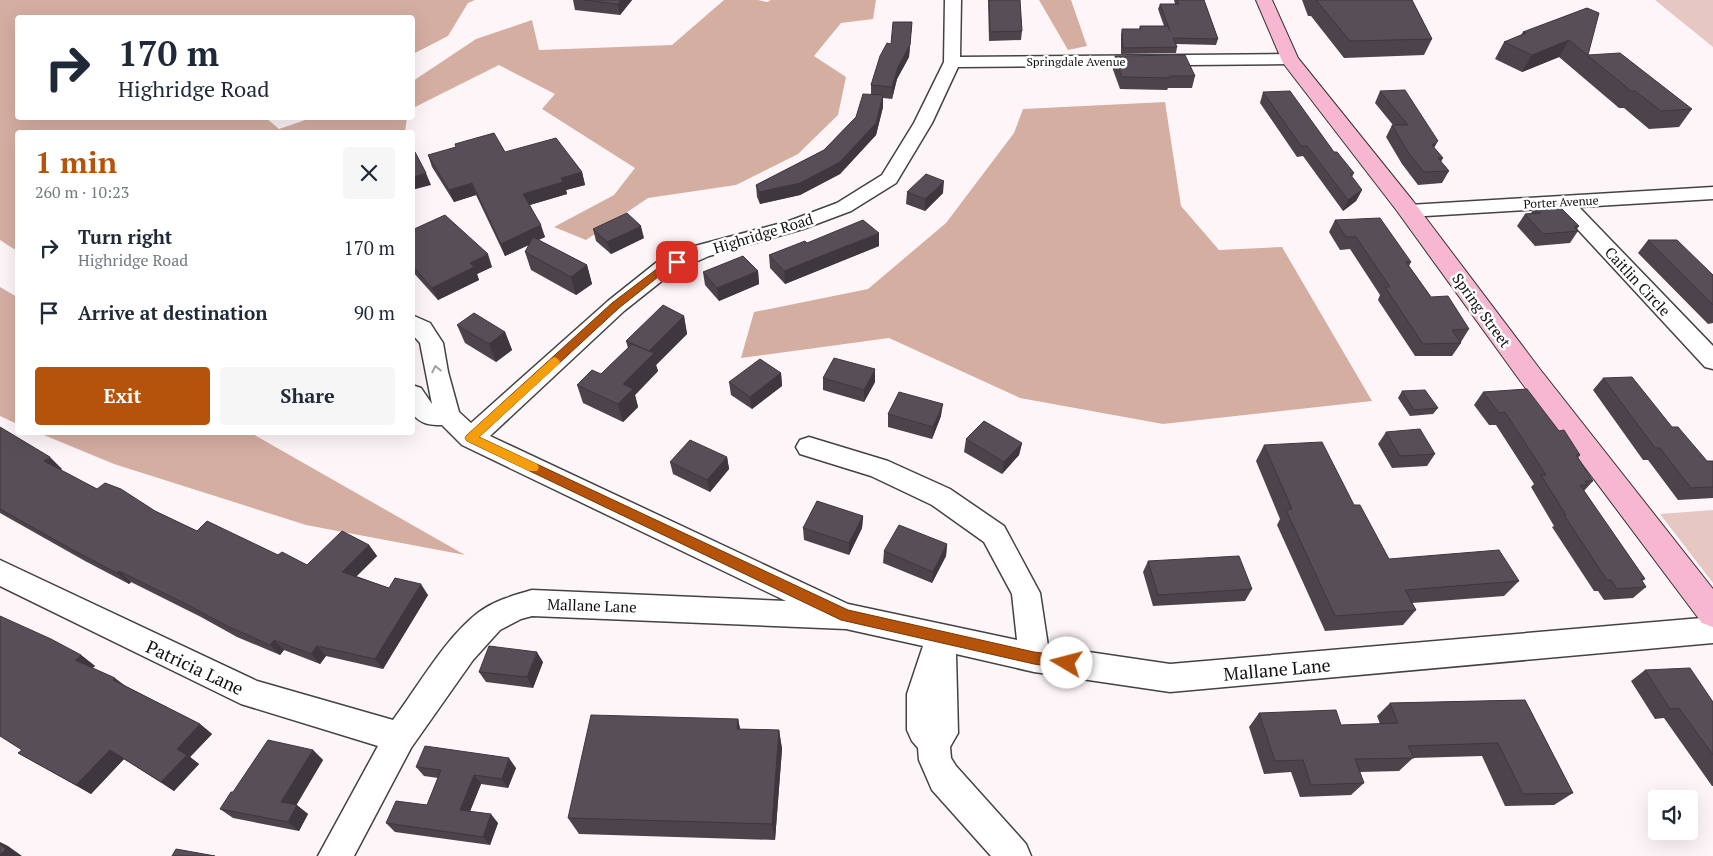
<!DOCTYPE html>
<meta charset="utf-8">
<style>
:root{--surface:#fff;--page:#f6f6f7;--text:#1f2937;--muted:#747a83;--accent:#b45309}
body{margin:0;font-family:"PT Serif",serif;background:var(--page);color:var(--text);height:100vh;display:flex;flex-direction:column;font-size:19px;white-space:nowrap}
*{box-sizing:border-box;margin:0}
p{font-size:16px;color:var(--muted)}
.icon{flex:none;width:28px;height:28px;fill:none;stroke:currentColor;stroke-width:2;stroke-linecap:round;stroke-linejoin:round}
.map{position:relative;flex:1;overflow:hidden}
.drawer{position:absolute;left:15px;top:130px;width:400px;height:305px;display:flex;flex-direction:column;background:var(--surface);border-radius:5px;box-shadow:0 5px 20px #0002}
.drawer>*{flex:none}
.banner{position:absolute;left:15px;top:15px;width:400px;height:105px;border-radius:5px;box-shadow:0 5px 20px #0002;background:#fff;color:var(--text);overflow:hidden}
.tools{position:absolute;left:1648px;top:790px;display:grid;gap:10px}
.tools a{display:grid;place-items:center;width:50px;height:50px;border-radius:5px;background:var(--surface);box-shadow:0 5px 20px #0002;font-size:25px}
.pin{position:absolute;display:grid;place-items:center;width:42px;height:42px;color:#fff;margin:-21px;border-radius:10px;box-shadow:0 2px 8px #0006}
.me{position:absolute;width:55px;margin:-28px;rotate:278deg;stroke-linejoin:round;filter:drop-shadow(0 0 4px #0008)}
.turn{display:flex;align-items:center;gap:18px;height:105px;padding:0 20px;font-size:22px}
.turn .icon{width:65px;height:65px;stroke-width:2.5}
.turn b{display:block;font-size:35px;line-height:42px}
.round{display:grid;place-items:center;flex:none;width:52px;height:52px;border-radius:5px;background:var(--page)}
.headline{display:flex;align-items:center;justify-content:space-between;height:85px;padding:0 20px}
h1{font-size:30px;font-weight:600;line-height:38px;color:var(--accent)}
.primary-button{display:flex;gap:10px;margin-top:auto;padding:10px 20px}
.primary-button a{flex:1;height:58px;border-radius:5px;background:var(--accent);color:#fff;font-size:20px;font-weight:600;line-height:58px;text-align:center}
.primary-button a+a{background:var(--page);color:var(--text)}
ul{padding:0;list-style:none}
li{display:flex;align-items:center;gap:15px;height:65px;padding:0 20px}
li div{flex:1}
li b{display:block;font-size:19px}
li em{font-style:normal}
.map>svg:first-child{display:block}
.green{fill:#e6c7c1}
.forest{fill:#d5aea2}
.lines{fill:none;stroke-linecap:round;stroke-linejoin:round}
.minor-casing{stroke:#434343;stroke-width:3}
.secondary-casing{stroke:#323232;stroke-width:2}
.minor{fill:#fff;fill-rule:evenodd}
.secondary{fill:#f7b7d1;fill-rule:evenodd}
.wall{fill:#4c434b}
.shaded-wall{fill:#3e373d}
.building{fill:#584e57;stroke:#3e373d}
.oneway{stroke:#9f9f9f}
.route{fill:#b45309;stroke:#753606}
.slow{fill:#f59e0b}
.labels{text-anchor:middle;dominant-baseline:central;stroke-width:5;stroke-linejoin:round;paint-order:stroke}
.far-street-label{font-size:12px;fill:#101010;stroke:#fff}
.street-label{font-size:15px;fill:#101010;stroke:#fff}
.near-street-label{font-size:18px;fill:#101010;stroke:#fff}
</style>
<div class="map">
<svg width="1713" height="856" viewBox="0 0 1713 856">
<rect width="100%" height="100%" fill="#fef5f9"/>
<!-- green -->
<path class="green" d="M1655,0H1713V47Z
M1713,510V583L1660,514Z"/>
<!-- forest -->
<path class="forest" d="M0,0H475L468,3L448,36L413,54L412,18H18V118H266L279,129L311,118H407L405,132H18L17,251L0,240Z
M724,0H758L767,2L771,0H876L873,19L841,23L814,56L846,77L838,115L798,154L736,185L648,198L586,240L554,227L614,195L635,168L542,109L555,94L499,65L413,108V81L476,39L532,20L539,50L672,45Z
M1039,0H1071L1087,46L1068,50Z
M1165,102L1181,206L1219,250L1282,247L1372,401L1163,424L1020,398L889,338L741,358L754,312L868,289L946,223L1014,133L1023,109Z
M0,287L17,297V424L0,416Z
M39,433H251L465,555L306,525L114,464Z"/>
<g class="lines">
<defs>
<path id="minor" d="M945,0H961L960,57L1289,54L1295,55L1297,59L1295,63L1289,64L958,67L932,123L896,183L851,211L803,229L709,256L673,272L624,311L490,436L848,604L1017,640L1012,594L984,542L932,505L871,476L800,454L796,447L800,440L809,437L888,461L950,489L1004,526L1040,593L1048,646L1170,664L1713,617V643L1170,692L1034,672L956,654L958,733L950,747L951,758L956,766L1026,844L1031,856H991L932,790L919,760L918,748L912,741L907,730V694L923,646L846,629L532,616L521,619L500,630L473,660L411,748L354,856H318L378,746L241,704L0,586V560L257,681L393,720C419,685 445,638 479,612C494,601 514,595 532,590L786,601L462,445L442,425C428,425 422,424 412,414V385L421,388L432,404L420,343L412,334V315L430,323L443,343L448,372L459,412L471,423L608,301L657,262L695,246L789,221L837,203L882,175L914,123L944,62Z
M1713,187V199L1579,207L1713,346V369L1705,367L1558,208L1409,217L1402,215L1399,211L1402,207L1409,205Z"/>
<path id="secondary" d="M1256,0H1272L1298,58L1413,201L1539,368L1713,589V627L1702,623L1521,382L1397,211L1283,63Z"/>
</defs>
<!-- minor casing -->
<use href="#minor" class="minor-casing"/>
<!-- secondary casing -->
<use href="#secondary" class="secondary-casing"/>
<!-- minor -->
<use href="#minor" class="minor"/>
<!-- secondary -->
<use href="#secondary" class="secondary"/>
</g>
<!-- wall -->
<path class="wall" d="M573,0H632L620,15L575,10Z
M988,0H1020L1022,31L1021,40L989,41Z
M1174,0H1204L1218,39L1216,45L1176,44L1177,47L1176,53L1121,54V35L1122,29H1139L1140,26H1164L1158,9L1160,4H1175Z
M1302,0H1412L1432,39L1424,55L1344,58L1311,16H1308Z
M1587,8L1588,55L1692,109L1679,127L1649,129L1624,108H1619L1559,57L1522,72L1495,59L1504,42L1521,35L1523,32Z
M912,22L909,57L897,79L892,99L883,98V107L876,135L840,174L800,195L760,204L757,197L756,185L824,150L856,117L871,94V85L891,44Z
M1115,56L1195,76L1192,88H1168L1167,90L1120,89L1112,67Z
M1380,91L1434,148L1443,158L1441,162L1449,171L1442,183L1418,185L1402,164L1386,137L1392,125H1393L1375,103Z
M1263,92L1334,152L1354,173L1352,177L1362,190L1356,201L1343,211L1303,156L1297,157L1260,103Z
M505,152L582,172L585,185L566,190L567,194L530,205L545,237L538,240L587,265L592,284L576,295L531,270L525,252L529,245L505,256L476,195L454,202L432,167L428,155Z
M907,192L943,193L925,211L906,204Z
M1535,207L1579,226L1577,229L1578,231L1570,243L1535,246L1517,226L1525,214L1531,213Z
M1335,220L1411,262L1409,266L1431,297L1469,329L1461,342H1460L1461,343L1452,356H1415L1378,300L1380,295L1350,249L1340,250L1329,232Z
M593,229L644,238L611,254L596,241Z
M412,230L492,267L477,274L479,280L438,300L412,271Z
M1648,240L1713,275V323L1708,324L1638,253Z
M807,243L879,246L785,284L770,268L769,255Z
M758,271L759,284L719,301L705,285L703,272Z
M684,316L687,334L656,365L658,371L635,395L638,407L623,422L583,403L577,385L601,374L628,348L626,341Z
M457,325L505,332L512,350L496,362L465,343Z
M781,373L782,386L752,409L731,395L729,382Z
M823,378L875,382L864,402L823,390Z
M1603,378L1672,427L1707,461H1713V498L1678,500L1648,460H1643L1593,390Z
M1402,391L1438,408L1433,414L1410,416L1398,398Z
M1483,392L1559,431L1580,455L1578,458L1593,481L1584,491L1645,579L1642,581L1646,587L1633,598L1604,600L1598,591H1594L1552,527L1554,526L1531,487L1534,484L1496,425H1489L1474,405Z
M888,414L941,416L932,439L888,427Z
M0,427L62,469L60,470L97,489L155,511L197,531L278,555L307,565L369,545L377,556L356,576L389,588L428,595L383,669L326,656L320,664L284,650L280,655L237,637L201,617L131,582L129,584L85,561L0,513Z
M1386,432L1435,454L1427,466L1392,468L1378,444Z
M966,439L1022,443L1019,455L1002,474L964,452Z
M1264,445L1354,505L1389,559L1519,581L1504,596L1412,603L1416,610L1403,625L1325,631L1277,525L1280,519L1256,461Z
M727,457L729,469L710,492L673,474L670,462Z
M863,516L862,528L849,555L804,540L803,528Z
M947,544L946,556L932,583L883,563L884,551Z
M1148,561L1252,589L1245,601L1153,606L1143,572Z
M81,655L95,666L92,668L124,685L200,724L212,734L190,757L199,764L174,791L124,759L91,794L18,753L22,750Z
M543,662L533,688L486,682L479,672Z
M1645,670L1713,702V786H1712L1664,718L1655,719L1631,681Z
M1525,700L1573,793L1554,805L1505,806L1482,756L1413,758L1399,771L1360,772L1364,783L1351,795L1300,797L1291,772L1264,774L1249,727L1259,713L1341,725L1380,724L1377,716L1390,703Z
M738,719L740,729L779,730L782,749L775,840L579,834L568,818Z
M313,750L323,760L296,805L308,814L299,831L233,818L220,809L233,792Z
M416,767L516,768L508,788L481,784L470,811L498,823L490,845L395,832L386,823L427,805L438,778L424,776Z"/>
<!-- shaded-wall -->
<path class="shaded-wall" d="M621,0H632L620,15L618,4Z
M912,22L909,57L897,79L892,99V87Z
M1569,40L1559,57L1522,72L1532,55Z
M883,95V107L876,135L840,174L800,195L760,204L759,192L800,183Z
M1438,141L1431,153L1432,145Z
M582,172L585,185L566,190L567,194L526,206L523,194L561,178Z
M426,173L431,185L412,190V177Z
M944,181L943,193L925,211V199Z
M472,183L476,195L454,202L449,190Z
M1362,190L1356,201L1343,211L1348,200Z
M541,225L545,237L505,256L501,244Z
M641,226L644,238L611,254L607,242Z
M879,233V246L785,284L784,271Z
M488,254L492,267L477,274L479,280L438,300L432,288L470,263Z
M587,265L592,284L576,295L571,277Z
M758,271L759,284L719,301L717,288Z
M684,316L687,334L656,365L658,371L635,395L638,407L623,422L618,404L623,384L649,351Z
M505,332L512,350L496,362L489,344Z
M875,369V382L864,402V390Z
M781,373L782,386L752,409L750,397Z
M943,404L941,416L932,439L933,427Z
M1022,443L1019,455L1002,474L1004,462Z
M50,457L62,469L56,473L44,461Z
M727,457L729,469L710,492L707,480Z
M863,516L862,528L849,555V543Z
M947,544L946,556L932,583L933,572Z
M369,545L377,556L351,582L342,572Z
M119,571L131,582L129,584L117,573Z
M421,584L428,595L383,669L375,659Z
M274,640L284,650L280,655L270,645Z
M317,646L326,656L320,664L311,654Z
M537,652L543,662L533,688L527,677Z
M81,655L95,666L89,671L75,660Z
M115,678L128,688L113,680Z
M738,719L742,738L737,729Z
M200,724L212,734L190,757L199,764L174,791L161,782L177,749Z
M779,730L782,749L775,840L772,824Z
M110,750L124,759L91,794L76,785Z
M313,750L323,760L293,811L281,802Z
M509,758L516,768L508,788L502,779Z
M474,775L481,784L467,819L460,810Z
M297,805L308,814L299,831L288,822Z
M491,814L498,823L490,845L483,837Z
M0,842L8,846L22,856H0Z"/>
<!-- building -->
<path class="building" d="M584,0H621L618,4Z
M989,0H1020L1022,31L990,32Z
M1177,0H1204L1218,39L1173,38L1177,47L1123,48L1122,29H1141L1140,26H1168L1170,31L1160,4H1179Z
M1316,0H1412L1432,39L1350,41Z
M1587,8L1599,13L1588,55L1620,53L1692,109L1661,111L1635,91H1631L1569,40L1532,55L1504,42L1526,33L1523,32Z
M893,22H912L910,45L898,67L892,87L871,85L880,56L887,43L891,44Z
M1185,55L1195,76H1169L1170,78L1122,77L1115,56Z
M1405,90L1438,141L1432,145L1443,158H1438L1449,171L1424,172L1408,152L1392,125H1408L1380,91Z
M1290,91L1334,152H1337L1354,173L1350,174L1362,190L1348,200L1307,146H1301L1263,92Z
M863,94L883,95L876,123L840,162L800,183L759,192L756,185L824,150L856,117Z
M494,133L505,152L556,138L582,172L561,178L563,182L523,194L541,225L501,244L472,183L449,190L428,155L456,147L455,144Z
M415,152L426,173L412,177V153Z
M926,174L944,181L925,199L907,192Z
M1558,205L1579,226L1574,227L1578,231L1543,234L1525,214L1541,213L1535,207Z
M627,213L641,226L607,242L593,229Z
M445,215L488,254L470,263L474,267L432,288L412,265V230Z
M1380,218L1411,262H1406L1431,297L1448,296L1469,329L1452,330L1461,343L1423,344L1385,287H1390L1356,237H1346L1335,220Z
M863,220L879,233L784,271L769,255L805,241L807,243Z
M533,237L587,265L571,277L525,252Z
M1648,240H1677L1713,275V305Z
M743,256L758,271L717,288L703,272Z
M663,305L684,316L649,351L626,341Z
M474,313L505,332L489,344L457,325Z
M632,344L654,353L623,384L633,389L618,404L577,385L592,370L601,374Z
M834,358L875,369L864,390L823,378Z
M760,359L781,373L750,397L729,382Z
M1632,377L1672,427H1678L1707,461H1713V487L1691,488L1660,448H1655L1603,378Z
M1527,389L1559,431L1564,430L1580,455H1576L1593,481H1585L1587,485H1580L1645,579H1641L1646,587L1617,589L1611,580H1607L1564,515H1566L1541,475H1546L1505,412L1499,413L1483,392Z
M1425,390L1438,408L1414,410L1402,391Z
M899,392L943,404L933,427L888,414Z
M984,421L1022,443L1004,462L966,439Z
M0,427L50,457L44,461L97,489L105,483L121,489L155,511L197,531L207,521L278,555L282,552L307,565L342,531L369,545L342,572L389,588L395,578L421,584L375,659L317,646L311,654L274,640L270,645L227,626L190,606L119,571L117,573L73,550L0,509Z
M1420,429L1435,454L1400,456L1386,432Z
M690,440L727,457L707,480L670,462Z
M1322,442L1354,505H1360L1389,559L1499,550L1519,581L1405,590L1416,610L1335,616L1286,510L1292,509L1264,445Z
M817,501L863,516L849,543L803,528Z
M899,525L947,544L933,572L884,551Z
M1239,556L1252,589L1158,595L1148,561Z
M0,616L51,639L81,655L75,660L115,678L113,680L200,724L177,749L187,755L161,782L110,750L76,785L18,753L22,750L0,736Z
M489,646L537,652L527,677L479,672Z
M1690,668L1713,702V755L1679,708L1670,709L1645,670Z
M1525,700L1573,793L1523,794L1498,743L1408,746L1414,758L1355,759L1364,783L1311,785L1303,760L1275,761L1259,713L1336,710L1341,725L1398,723L1390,703Z
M591,715L738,719L737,729L779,730L772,824L568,818Z
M268,740L313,750L281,802L297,805L288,822L220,809L231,792H233Z
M425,746L509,758L502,779L474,775L460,810L491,814L483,837L386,823L396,801L427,805L441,770L416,767Z
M0,844L6,849L0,855Z
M176,849L215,856H172Z"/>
<!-- one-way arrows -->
<defs><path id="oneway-chevron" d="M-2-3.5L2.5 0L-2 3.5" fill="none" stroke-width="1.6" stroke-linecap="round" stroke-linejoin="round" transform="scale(1.25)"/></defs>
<use class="oneway" href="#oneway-chevron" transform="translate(436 369) rotate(-102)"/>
<!-- route -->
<path class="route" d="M677,259L682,262L668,269L619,308L479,437L848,610L1034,652L1067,656L1072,658L1074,663L1072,667L1067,669L1034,664L841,620L467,441L465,438L467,435L612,303L662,265Z"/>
<!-- slow -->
<path class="slow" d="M555,357L560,361L559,364L479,437L537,464L539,467L537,471H529L467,441L465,438L467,435L551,359Z"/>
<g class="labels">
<!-- far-street labels -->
<g class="far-street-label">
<text x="1076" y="61">Springdale Avenue</text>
<text transform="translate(1561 202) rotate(-3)">Porter Avenue</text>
</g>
<!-- street labels -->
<g class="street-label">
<text transform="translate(763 233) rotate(-17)">Highridge Road</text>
<text transform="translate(1638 281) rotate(47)">Caitlin Circle</text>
<text transform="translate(1482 310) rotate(54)">Spring Street</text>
<text transform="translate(592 605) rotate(2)">Mallane Lane</text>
</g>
<!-- near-street labels -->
<g class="near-street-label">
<text transform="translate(195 667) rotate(25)">Patricia Lane</text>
<text transform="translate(1277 669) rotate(-5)">Mallane Lane</text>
</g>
</g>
</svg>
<div class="tools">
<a><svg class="icon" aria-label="sound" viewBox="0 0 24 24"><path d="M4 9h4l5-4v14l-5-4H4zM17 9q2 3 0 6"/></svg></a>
</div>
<div class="pin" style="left:677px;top:262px;background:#d93025"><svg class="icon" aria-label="arrive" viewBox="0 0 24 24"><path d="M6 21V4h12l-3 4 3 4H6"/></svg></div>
<svg class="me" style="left:1067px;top:663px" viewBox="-20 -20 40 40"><circle r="19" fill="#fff"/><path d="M0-13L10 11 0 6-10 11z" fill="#b45309"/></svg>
<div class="banner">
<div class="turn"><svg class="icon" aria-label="right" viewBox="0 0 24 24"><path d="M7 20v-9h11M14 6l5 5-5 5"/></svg><div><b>170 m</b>Highridge Road</div></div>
</div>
<section class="drawer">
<div class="headline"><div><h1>1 min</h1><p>260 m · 10:23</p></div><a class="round"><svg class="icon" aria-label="close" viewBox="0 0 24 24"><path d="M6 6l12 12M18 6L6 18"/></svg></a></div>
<ul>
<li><svg class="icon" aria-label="right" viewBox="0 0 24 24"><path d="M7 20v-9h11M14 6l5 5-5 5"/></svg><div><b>Turn right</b><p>Highridge Road</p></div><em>170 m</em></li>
<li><svg class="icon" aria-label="arrive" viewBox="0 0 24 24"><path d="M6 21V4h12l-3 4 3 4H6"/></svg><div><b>Arrive at destination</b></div><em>90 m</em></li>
</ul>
<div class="primary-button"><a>Exit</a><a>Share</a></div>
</section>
</div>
